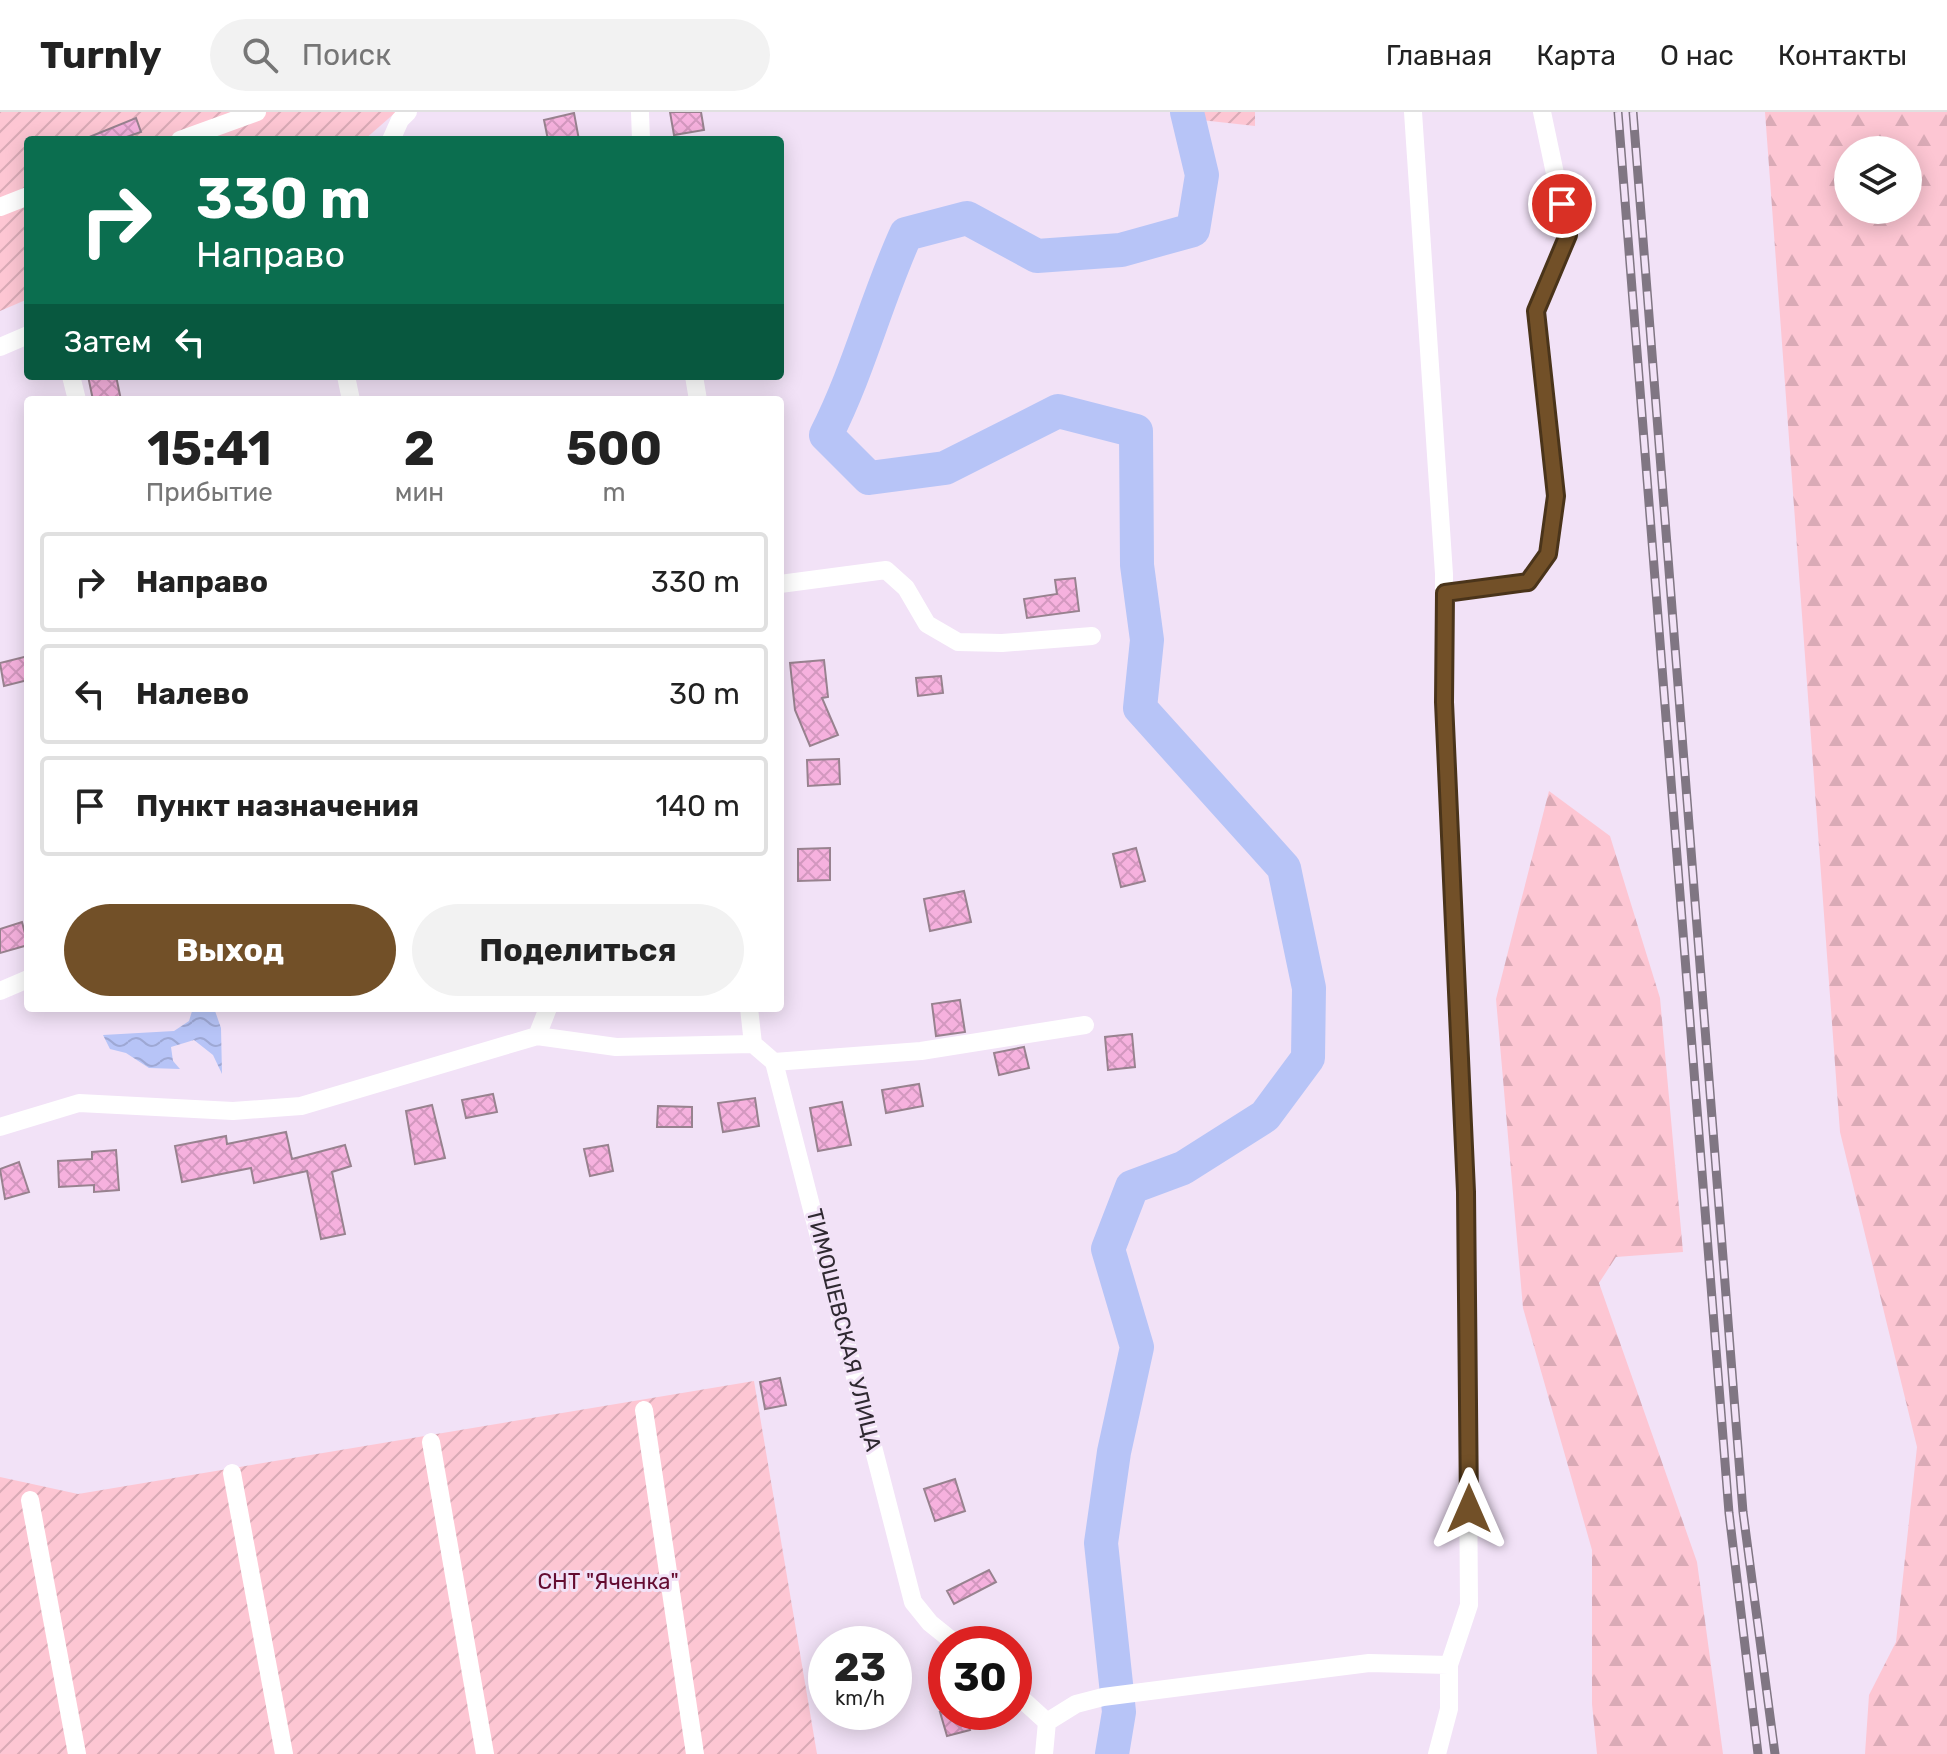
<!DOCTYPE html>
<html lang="ru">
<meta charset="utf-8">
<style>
:root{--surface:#fff;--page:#f2f2f2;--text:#222;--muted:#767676;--line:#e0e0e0;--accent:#725028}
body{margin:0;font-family:Rubik,sans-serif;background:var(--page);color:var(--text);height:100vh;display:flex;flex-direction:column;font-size:30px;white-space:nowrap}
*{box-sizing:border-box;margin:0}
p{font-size:26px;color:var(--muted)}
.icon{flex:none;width:44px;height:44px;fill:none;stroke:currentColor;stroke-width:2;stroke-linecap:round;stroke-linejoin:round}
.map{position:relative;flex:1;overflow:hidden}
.drawer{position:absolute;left:24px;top:284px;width:760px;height:616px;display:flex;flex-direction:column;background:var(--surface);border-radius:8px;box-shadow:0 4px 20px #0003}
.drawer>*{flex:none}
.top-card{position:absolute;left:24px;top:24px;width:760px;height:244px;border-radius:8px;box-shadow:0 4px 20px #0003;background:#0b6e4f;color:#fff;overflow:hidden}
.fabs{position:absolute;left:1834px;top:24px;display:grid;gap:16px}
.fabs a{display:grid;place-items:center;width:88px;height:88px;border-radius:50%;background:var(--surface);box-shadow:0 4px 20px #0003;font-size:40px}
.speed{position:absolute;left:808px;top:1514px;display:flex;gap:16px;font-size:40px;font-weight:700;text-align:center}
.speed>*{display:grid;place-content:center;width:104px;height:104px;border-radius:50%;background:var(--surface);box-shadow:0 4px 20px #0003;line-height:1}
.speed small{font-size:20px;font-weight:400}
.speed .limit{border:12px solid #d22;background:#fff;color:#111}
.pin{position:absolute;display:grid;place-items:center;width:68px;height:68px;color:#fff;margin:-34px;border:4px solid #fff;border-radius:50%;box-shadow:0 2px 8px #0007}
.me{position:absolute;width:88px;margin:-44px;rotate:0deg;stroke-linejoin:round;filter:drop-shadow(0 0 6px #0008)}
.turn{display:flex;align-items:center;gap:28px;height:168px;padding:0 40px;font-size:36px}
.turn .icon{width:104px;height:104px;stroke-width:2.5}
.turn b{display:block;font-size:56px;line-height:68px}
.then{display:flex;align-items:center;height:76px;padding:0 40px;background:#0003;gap:16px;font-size:30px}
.eta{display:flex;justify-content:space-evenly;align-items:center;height:136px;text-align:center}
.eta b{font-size:48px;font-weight:700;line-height:56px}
.primary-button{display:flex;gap:16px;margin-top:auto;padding:16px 40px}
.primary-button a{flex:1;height:92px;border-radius:48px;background:var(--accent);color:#fff;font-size:32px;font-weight:700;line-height:92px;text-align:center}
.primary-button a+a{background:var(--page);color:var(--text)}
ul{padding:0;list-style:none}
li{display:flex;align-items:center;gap:24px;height:100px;margin:0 16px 12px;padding:0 24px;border:4px solid var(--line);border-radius:8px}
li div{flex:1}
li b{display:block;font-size:30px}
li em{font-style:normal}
header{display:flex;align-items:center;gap:48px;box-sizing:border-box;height:112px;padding:0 40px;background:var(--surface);border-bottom:2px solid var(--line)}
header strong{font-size:38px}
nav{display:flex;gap:44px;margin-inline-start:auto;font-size:28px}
.search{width:560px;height:72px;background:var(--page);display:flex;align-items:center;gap:20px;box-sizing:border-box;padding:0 28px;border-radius:44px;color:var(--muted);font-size:30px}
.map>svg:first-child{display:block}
.forest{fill:url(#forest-firs);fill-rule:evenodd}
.garden{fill:url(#garden-furrows)}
.water{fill:url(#water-waves)}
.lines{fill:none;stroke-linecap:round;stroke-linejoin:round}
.river{stroke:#b7c4f7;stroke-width:34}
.building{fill:url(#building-cross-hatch);stroke:#98828f;stroke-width:2}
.minor{stroke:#fff;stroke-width:18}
.rail-casing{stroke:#807683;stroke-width:9}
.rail{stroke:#f2e2f7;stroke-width:6;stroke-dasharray:18;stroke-linecap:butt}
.route-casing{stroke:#4a341a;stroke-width:20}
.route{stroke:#725028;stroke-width:14}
.labels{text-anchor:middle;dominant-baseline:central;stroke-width:6;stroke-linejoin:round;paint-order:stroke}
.street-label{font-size:22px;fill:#2f2931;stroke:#f2e2f7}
.park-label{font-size:22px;fill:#640c31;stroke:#f2e2f7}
</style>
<header>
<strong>Turnly</strong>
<div class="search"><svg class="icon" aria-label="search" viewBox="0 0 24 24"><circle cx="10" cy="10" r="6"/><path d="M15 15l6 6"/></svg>Поиск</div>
<nav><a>Главная</a><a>Карта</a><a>О нас</a><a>Контакты</a></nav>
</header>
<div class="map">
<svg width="1947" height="1642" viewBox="0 0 1947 1642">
<defs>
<pattern id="forest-firs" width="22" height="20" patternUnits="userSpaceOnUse" patternTransform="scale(2)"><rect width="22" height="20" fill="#fdc6d3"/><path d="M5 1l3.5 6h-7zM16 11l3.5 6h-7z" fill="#d9aab6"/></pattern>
<pattern id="garden-furrows" width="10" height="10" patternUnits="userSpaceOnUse" patternTransform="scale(2)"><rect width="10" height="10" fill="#fdc6d3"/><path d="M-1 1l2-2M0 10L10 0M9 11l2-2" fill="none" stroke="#d9aab6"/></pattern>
<pattern id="water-waves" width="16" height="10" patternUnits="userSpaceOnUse" patternTransform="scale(2)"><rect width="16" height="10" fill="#b7c4f7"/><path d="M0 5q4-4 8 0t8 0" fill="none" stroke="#9ea8d4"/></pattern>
<pattern id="building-cross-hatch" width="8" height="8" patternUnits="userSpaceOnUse" patternTransform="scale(2)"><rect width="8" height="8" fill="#f6b1de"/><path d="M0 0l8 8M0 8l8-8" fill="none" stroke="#d398bf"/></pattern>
</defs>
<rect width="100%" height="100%" fill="#f2e2f7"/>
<!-- forest -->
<path class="forest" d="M1765,0H1947V1642H1865L1869,1583L1896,1530L1917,1335L1840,1020ZM1848,38H1908V98H1848Z
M1549,679L1610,724L1660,886L1683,1140L1616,1145L1599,1171L1697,1450L1723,1642H1597L1592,1592V1438L1523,1196L1496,887Z"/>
<!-- garden -->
<path class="garden" d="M0,0H396L364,28H28V187L0,199Z
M1187,0H1255V14L1192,7Z
M754,1269L817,1642H0V1365L78,1382Z"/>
<!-- water -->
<path class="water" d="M193,896H214L221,916L222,962L213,943L194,928L171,935L173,949L180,957L149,956L126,941L110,937L103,923L174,919L189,909Z"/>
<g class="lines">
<!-- river -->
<path class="river" d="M1112,1642L1119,1600L1101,1431L1114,1340L1137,1235L1108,1137L1132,1075L1183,1056L1265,1004L1308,946L1309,876L1284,756L1140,596L1147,528L1137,453L1136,319L1058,299L945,356L869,366L826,323C859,258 876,188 906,122L967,106L1037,144L1121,138L1193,118L1202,63L1187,0"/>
</g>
<!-- building -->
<path class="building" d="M670,0H701L704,18L674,23Z
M574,1L579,28H548L544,8Z
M136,6L141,20L118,28H82Z
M88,264H116L121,288H93Z
M1075,466L1079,499L1027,506L1024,487L1057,482L1055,468Z
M28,544V568L4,574L0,551Z
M824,548L828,585L822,586L838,623L810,634L795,598L790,551Z
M941,564L943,581L918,584L916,566Z
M839,647L840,672L808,674L807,648Z
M830,736V768L798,769V737Z
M1136,736L1145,769L1121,775L1113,742Z
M964,779L971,810L930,819L924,787Z
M22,810L28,833L0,841V817Z
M960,888L965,920L936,924L932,892Z
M1132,922L1135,955L1108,958L1105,925Z
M1024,935L1029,956L999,963L994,941Z
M919,972L923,994L886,1001L882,978Z
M493,982L497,1000L466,1006L462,988Z
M755,986L759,1014L723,1020L718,991Z
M842,990L851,1033L818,1039L810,996Z
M432,993L445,1046L415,1052L406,999Z
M658,994L692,995V1015H657Z
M286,1020L292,1047L345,1033L351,1054L332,1060L345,1122L321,1127L307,1059L254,1071L251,1056L182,1070L175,1034L226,1024L227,1032Z
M608,1033L613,1059L590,1064L584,1037Z
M116,1038L119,1078L94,1080V1073L59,1075L58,1049L92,1047V1040Z
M19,1050L29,1080L5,1087L0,1057Z
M780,1266L786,1293L765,1297L760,1270Z
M955,1367L965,1399L935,1409L924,1377Z
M989,1458L996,1470L954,1492L947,1479Z
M940,1600H964L970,1618L947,1624Z"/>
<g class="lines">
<!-- minor -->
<path class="minor" d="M640,0L641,28
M1413,0L1444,462V590L1466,1080L1469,1493L1449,1553V1597L1437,1642
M180,28L257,0
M391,28L400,8L408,0
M0,95L28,84
M0,235L28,223
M71,264L77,288
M346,264L351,288
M694,264L698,288
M780,472L886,458L906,476L927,512L958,530L1002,531L1092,524
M1445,481L1528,470L1548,442L1556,384L1536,199L1568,123L1542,0
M0,879L28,867
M749,896L753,932L774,950L913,1490L930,1511L956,1532
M537,924L548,896
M774,950L921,939L1085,913
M0,1015L79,991L233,999L301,994L537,924L616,935L753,932
M644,1298L695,1642
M431,1330L485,1642
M232,1361L284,1642
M30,1388L77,1642
M1014,1580L1047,1610
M1044,1642L1047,1610L1076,1592L1103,1585L1369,1551L1449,1553"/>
<defs>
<path id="rail" d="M1618,0L1729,1401L1758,1642
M1633,0L1743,1400L1775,1642"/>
</defs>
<!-- rail casing -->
<use href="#rail" class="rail-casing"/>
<!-- rail -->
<use href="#rail" class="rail"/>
</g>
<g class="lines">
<defs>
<path id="route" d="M1469,1397L1466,1080L1444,590L1445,481L1528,470L1548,442L1556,384L1536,199L1568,123L1562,92"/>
</defs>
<!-- route casing -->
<use href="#route" class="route-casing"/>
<!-- route -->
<use href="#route" class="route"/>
</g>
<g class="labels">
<!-- street labels -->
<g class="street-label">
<text transform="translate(844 1218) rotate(76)">ТИМОШЕВСКАЯ УЛИЦА</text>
</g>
<!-- park labels -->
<g class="park-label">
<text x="608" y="1469">СНТ "Яченка"</text>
</g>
</g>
</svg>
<div class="fabs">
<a><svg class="icon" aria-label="layers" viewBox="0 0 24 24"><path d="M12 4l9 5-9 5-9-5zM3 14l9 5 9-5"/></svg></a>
</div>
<div class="speed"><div>23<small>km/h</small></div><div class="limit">30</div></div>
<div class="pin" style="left:1562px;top:92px;background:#d93025"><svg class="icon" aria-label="arrive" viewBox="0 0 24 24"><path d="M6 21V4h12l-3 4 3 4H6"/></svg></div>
<svg class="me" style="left:1469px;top:1397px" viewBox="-20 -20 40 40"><path d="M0-17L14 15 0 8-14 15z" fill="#725028" stroke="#fff" stroke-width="4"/></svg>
<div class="top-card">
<div class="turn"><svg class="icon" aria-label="right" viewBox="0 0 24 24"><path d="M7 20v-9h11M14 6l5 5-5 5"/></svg><div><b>330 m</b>Направо</div></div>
<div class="then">Затем<svg class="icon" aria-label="left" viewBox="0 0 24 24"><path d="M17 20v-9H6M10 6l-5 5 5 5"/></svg></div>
</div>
<section class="drawer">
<div class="eta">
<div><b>15:41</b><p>Прибытие</p></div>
<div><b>2</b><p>мин</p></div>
<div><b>500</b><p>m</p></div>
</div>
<ul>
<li><svg class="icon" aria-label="right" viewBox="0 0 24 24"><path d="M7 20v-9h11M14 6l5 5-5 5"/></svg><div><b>Направо</b></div><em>330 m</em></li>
<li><svg class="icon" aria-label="left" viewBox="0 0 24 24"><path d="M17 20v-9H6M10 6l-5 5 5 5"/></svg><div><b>Налево</b></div><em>30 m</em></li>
<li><svg class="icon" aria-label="arrive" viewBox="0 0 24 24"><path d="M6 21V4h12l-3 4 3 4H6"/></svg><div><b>Пункт назначения</b></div><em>140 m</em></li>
</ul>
<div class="primary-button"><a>Выход</a><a>Поделиться</a></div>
</section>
</div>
